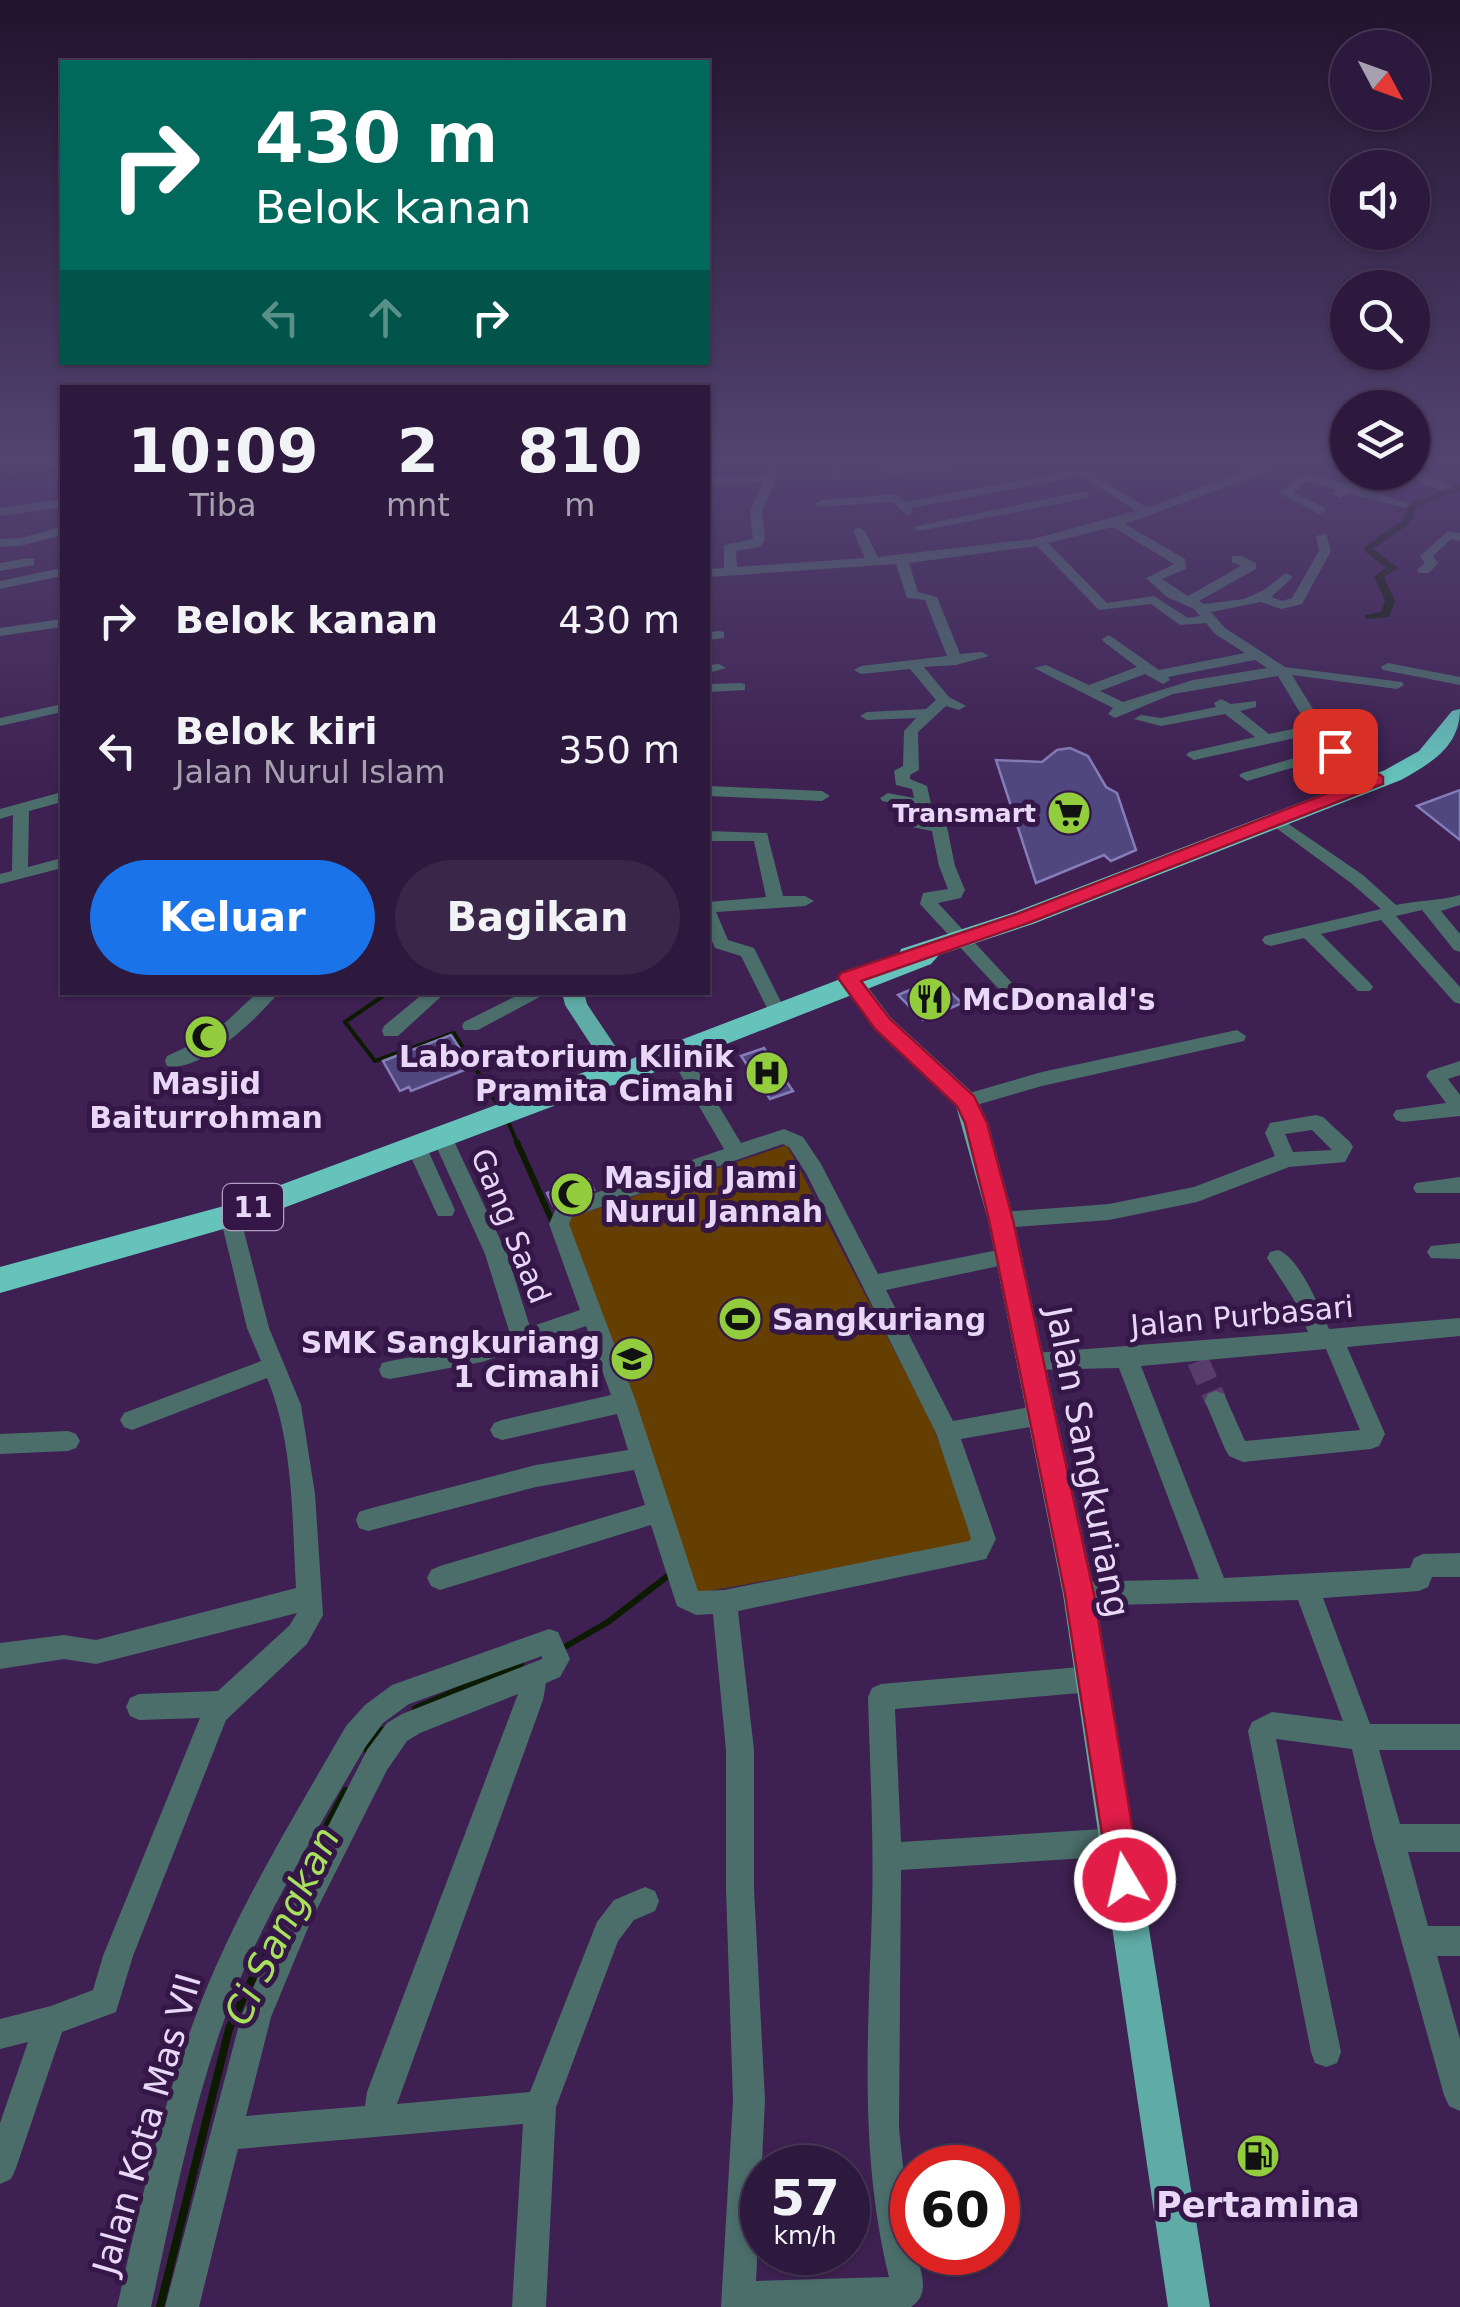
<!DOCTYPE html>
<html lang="id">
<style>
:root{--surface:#2e193e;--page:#3a2649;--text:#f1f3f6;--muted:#a7a0b0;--line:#493858;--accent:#1a73e8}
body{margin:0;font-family:"DejaVu Sans",sans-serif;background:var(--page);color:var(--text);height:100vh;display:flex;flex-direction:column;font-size:38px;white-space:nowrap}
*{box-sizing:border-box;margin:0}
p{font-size:32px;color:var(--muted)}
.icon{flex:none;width:55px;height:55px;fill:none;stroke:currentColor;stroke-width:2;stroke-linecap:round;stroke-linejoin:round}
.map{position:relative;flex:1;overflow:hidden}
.side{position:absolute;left:60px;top:385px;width:650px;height:610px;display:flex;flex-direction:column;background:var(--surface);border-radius:0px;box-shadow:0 2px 8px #0004,0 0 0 2px var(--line)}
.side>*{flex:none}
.guide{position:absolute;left:60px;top:60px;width:650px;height:305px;border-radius:0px;box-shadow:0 2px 8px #0004,0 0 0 2px var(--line);background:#00695c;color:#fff;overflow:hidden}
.needle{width:65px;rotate:131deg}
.buttons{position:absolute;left:1330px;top:30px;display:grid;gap:20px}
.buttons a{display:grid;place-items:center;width:100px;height:100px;border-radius:50%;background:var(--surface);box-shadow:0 2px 8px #0004,0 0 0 2px var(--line);font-size:50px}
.speed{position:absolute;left:740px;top:2145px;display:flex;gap:20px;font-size:50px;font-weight:700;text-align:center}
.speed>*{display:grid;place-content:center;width:130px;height:130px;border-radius:50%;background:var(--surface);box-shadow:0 2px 8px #0004,0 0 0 2px var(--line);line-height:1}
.speed small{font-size:25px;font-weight:400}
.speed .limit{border:15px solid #d22;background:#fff;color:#111}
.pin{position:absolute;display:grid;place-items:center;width:85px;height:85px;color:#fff;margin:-42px;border-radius:20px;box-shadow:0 5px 15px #0006}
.me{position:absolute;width:110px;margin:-55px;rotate:351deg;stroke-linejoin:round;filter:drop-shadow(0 0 8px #0008)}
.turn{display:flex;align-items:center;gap:35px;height:210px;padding:0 30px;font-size:45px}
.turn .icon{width:130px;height:130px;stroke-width:2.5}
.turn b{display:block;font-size:70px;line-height:85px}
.lanes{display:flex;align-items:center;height:95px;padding:0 30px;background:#0003;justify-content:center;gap:50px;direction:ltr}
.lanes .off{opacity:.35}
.eta{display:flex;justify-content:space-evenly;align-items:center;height:170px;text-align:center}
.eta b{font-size:60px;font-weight:700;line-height:70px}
.cta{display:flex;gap:20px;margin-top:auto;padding:20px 30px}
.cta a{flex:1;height:115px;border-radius:60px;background:var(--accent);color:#fff;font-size:40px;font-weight:700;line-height:115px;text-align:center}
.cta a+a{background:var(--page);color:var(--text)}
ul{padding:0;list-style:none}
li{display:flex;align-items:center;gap:30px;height:130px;padding:0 30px}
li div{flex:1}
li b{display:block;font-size:38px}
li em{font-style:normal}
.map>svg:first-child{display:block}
.green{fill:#653e01}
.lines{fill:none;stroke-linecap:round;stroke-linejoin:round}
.stream-far2{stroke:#0c1a00;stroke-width:4}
.stream-far1{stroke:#0c1a00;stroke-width:6}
.stream{stroke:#0c1a00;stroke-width:8}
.canal{fill:#0c1a00;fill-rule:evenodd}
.building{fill:#4f477e;stroke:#847db9;stroke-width:2.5}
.minor-tunnel{stroke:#583c6b;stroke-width:22;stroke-dasharray:22 11;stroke-linecap:butt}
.minor{fill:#4b6e6b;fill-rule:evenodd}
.major{fill:#5faba5;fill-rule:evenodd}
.highway{fill:#65c3bc;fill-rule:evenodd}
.route{fill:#e11d48;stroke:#92132f;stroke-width:2.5}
.labels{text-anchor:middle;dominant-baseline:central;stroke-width:10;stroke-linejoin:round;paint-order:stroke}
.far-poi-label{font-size:25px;font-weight:bold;fill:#e8d7f6;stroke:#341647;text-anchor:end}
.shield{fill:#341647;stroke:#b29dc2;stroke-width:2.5}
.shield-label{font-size:28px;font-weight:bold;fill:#e8d7f6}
.poi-label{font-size:30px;font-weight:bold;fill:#e8d7f6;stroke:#341647;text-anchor:start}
.street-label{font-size:30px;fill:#e8d7f6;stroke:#341647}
.near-street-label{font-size:35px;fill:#e8d7f6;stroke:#341647}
.near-poi-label{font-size:35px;font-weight:bold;fill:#e8d7f6;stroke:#341647}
.near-water-label{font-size:38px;font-style:italic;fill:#a8e25d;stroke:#341647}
</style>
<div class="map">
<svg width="1460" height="2307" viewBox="0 0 1460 2307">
<rect width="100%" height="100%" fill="#3e2152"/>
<!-- green -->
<path class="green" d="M787,1145L930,1419L977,1543L697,1593L566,1219Z"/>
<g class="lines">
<!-- stream-far2 -->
<path class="stream-far2" d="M9,478L62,471
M389,992L345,1022L375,1061L454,1033L501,1110
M507,1119L518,1145"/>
<!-- stream-far1 -->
<path class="stream-far1" d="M517,1142L553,1223
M563,1648L608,1622L669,1575"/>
<!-- stream -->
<path class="stream" d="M416,1709L520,1664
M368,1750L382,1731
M160,2307L229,2029L292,1892L346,1791"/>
<!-- canal -->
<path class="canal" d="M1460,484V490L1417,507L1409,524L1373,549L1398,568L1384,577L1395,601L1389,617L1365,619V615L1381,612L1385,601L1374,576L1386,568L1364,551V547L1402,521L1410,503Z"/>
</g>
<!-- building -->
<path class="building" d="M1070,748L1088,756L1106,787L1117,793L1136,850L1111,861L1104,855L1036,883L996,760L1042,762L1057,750Z
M1460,790V840L1417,806Z
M936,979L962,1003L923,1020L898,995Z
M451,1035L467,1060L461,1063L467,1069L411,1091L409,1087L400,1091L383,1061Z
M764,1048L793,1091L770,1099L741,1056Z
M588,1179L594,1190L553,1205L547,1193Z"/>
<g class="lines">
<!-- minor-tunnel -->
<path class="minor-tunnel" d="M1198,1361L1216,1401"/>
<!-- minor -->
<path class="minor" d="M773,457H785L762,512L765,539L760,547L736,551L737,567L865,558L853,531L859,527L865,531L878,557L1033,539L1136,511L1082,476L911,508L913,512L907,516L893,502L817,507L815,504L821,500L896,494L905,502L1084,468L1147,508L1245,471L1223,457H1237L1256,467L1276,463V469L1125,524L1185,559L1186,569L1162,579L1188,596L1241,566L1232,562V556H1242L1256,563V569L1199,601L1204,604L1244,599L1264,590L1286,573L1293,577L1271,597L1282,601L1292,598L1319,551L1316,536L1326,533L1331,551L1302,604L1281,609L1261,602L1211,612L1225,628L1285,667L1402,682L1404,685L1397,689L1292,675L1334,743L1385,781L1383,784H1371L1333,756L1247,781L1239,776L1242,773L1323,750L1313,734L1194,760L1186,755L1189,752L1255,737L1225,714L1161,726L1134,719L1141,715L1161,718L1216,707L1214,703L1221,699L1231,704L1256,701V707L1240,711L1269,734L1308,726L1278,676L1173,694L1115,718L1108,714L1113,708L1034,668L1046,665L1089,685L1137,667L1104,642L1102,639L1109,635L1159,670L1245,653L1215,634L1206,623L1180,625L1151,604L1099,610L1037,546L909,563L918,592L937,597L960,654L982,652L989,656L956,665L924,667L949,697L966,706L959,710L946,706L918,732L919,770L910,775V779L927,786L931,804L927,820L945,824L947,827L955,866L965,890L961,898L938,903L1023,995L1014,1001L1008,999L920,904L923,893L948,889L939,866L932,831L912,827L910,824L914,807L882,801L880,798L888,793L914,798L912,789L896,785L894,771L903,766L904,731L916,718L867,720L860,716L867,712L926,709L936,700L910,669L861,674L854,670L861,666L947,656L925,600L907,598L896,564L708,577V569L724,568V545L753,539L750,512L763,482L708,485V478L766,475ZM1113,527L1174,564L1146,578L1167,597L1194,609L1200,616L1188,618L1154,596L1107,603L1048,543ZM1255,660L1267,668L1193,680L1123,702L1100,691L1145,674L1163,684L1170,680L1168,677Z
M874,458L894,467L992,459L998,463L992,467L892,475L872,466L843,467L840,481L830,478L834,461Z
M1412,471L1449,485L1451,488L1441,491L1397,472Z
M1363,472H1377L1357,487L1411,504L1405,508L1349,493L1340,498L1334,494L1338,490L1306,481L1293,492L1324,507L1326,510L1320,514L1279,493L1304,473L1346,484Z
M1084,491L1090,495L1088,498L919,531L913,527Z
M62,499V507L0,516V508Z
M62,527V535L20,546L0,547V539L20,538Z
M1448,531L1460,533V541L1451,539L1433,556L1438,563L1429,573H1419L1417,570L1425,563L1420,556Z
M29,558L34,559V565L0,571V563Z
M62,568V576L0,589V581Z
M62,619V627L0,636V628Z
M719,631L724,632V638L708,640V632Z
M1388,663L1460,677V685L1383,670L1381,667Z
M708,665L719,664L726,668L708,673Z
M740,683L745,684V690L708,692V684Z
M62,704V712L0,726V718Z
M708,786L822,791L830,796L822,801L708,796Z
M62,792V802L29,811L28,867L62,858V868L0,884V874L12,871L13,815L0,819V809Z
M1274,814L1363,875L1396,905C1419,900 1438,901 1460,895V905L1441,911L1460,934V952L1454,950L1422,910L1396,916L1460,987V1004L1454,1002L1381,920L1321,934L1370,983L1373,987L1370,991H1358L1304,938L1271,946L1265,944L1262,940L1265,936L1381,909L1351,883L1268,822L1266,819Z
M708,831L767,833L783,896H805L814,901L805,906L716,912L728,940L754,948L783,1006L780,1010H768L741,956L715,948L708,932V902L766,897L754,841H708Z
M258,992H279C259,1017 201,1073 167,1066L165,1061L167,1056L212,1035Z
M425,992H446L398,1036H384L382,1031L384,1026Z
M524,992H549L478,1030H464L462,1026L464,1022Z
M1237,1030L1246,1036L1244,1041L1042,1086L966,1108L956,1101L959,1096L1042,1072Z
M677,1046L684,1048L741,1143L784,1129L803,1137L821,1164L878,1274L1008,1248L1016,1250L1019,1256L1016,1262L1008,1264L886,1290L953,1421L1041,1405L1049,1408L1053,1415L1049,1422L1041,1425L961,1439L996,1539L986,1559L738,1611L754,1750V1889L765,2100L756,2281L889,2277C859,2155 868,2035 872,1911C874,1840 870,1768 868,1697L872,1688L881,1684L1092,1666L1101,1670L1105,1679L1101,1688L1092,1692L895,1709L901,1842L1119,1828L1129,1832L1133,1842L1129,1852L1119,1856L901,1870L899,2128L912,2252H916C921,2273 931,2294 911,2307H721L733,2100L726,1889V1750L713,1614L696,1615L677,1606L651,1525L440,1590L431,1586L427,1578L431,1570L440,1566L645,1505L634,1470L536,1487L368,1531L359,1528L356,1520L359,1512L368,1509L536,1465L628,1450L617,1414L502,1440L494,1437L490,1430L494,1423L502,1420L611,1395L586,1326L482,1362L390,1379L382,1377L379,1370L382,1363L390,1361L482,1344L510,1334L485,1254L432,1137L435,1132H449L452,1137L507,1254L530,1327L580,1310L549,1224L557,1206L724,1149L668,1053ZM783,1144L789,1147L806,1173L936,1433L971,1538L969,1541L724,1590L698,1591L636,1402L569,1224L572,1217Z
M1460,1061V1075L1448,1079L1460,1095V1116L1403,1122L1396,1120L1393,1115L1396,1110L1446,1103L1426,1076L1429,1071Z
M1316,1115L1323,1117L1350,1142L1353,1147L1345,1162L1289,1167L1197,1202L1109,1220L1001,1228L994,1226L991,1220L994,1214L1001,1212L1109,1204L1194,1187L1275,1156L1265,1133L1270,1123ZM1312,1130L1332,1150L1293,1152L1285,1134Z
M416,1139L426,1146L455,1210L452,1216H438L435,1210L406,1146Z
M1460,1177V1193H1416L1413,1188L1416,1183Z
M230,1208L237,1210L240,1216L269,1328L301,1405L315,1494L323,1615L307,1644L226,1720L133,1956L116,2012L62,2032L16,2168L11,2179L0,2184V2123L28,2042L0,2049V2019L51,2006L93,1990L103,1956L200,1718L139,1720L130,1716L126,1707L130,1698L139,1694L218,1691L289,1626L297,1613L96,1664L64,1659L0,1669V1643L64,1635L96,1640L296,1588C292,1519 294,1443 267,1378L132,1430L124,1427L120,1420L124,1413L261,1361L247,1328L220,1216L223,1210Z
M1460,1243V1259L1431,1258L1427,1252L1431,1246Z
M1278,1250C1300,1258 1319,1307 1329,1329L1460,1318V1336L1347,1347L1385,1434L1379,1446L1371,1449L1243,1462L1229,1456L1225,1449L1205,1401L1208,1394L1216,1391L1224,1394L1245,1441L1360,1430L1326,1349L1141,1366L1224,1578L1410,1568L1414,1558L1423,1554L1460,1553V1577H1432L1428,1587L1419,1591L1323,1598L1370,1724H1460V1750H1379L1400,1824H1460V1852H1408L1428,1926H1460V1956H1437L1460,2039V2111L1449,2106L1444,2095L1373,1838L1352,1749L1276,1739L1341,2052L1337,2063L1326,2067L1315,2063L1311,2052L1248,1731L1252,1722L1272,1712L1343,1721L1298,1600L1079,1606L1070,1602L1066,1594L1070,1586L1079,1582L1199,1579L1119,1368L1030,1370L1022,1368L1019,1361L1022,1354L1308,1332L1293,1298L1267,1258L1270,1252Z
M68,1431L76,1434L80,1441L76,1448L68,1451L0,1454V1434Z
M549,1629L558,1632L570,1659L560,1677L546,1683L543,1700L397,2104L530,2092L597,1922L614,1900L645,1887L655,1891L659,1901L655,1911L634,1920L618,1941L556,2107L546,2307H512L523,2124L238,2149L199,2307H165L241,2017L289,1903L367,1750L387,1723L402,1714L542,1659V1656L409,1704L383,1723L366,1746C319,1827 268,1908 233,1996C194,2096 174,2203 151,2307H117C141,2203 163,2097 203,1997C241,1902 295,1815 346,1726L365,1705L392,1685ZM518,1694L367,2092L365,2106L246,2116L271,2017L310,1923L387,1770L407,1741L420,1733Z"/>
<!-- major -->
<path class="major" d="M849,971L857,973L891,1018L975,1095L988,1123L1014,1220L1095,1594L1210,2307H1168L1063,1594L988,1220L956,1106L875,1030L838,978Z
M562,992H584L587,1004L634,1074L630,1080H614L565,1005Z"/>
<!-- highway -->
<path class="highway" d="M1460,709C1460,747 1431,763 1401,780L1033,924L939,955L931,964L632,1081L604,1087L241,1224L0,1293V1267L224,1206L590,1070L618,1064L898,957L901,949L1015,912L1385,770L1419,751L1452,711Z"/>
</g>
<!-- sky -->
<linearGradient id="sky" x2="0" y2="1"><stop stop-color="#22122d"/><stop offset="0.59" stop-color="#524371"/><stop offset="1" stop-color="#524371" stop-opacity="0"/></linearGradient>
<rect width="1460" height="780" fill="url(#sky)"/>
<!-- route -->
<path class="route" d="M1335,746L1383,777V784L1031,922L861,981L890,1019L974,1096L987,1123L1013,1220L1094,1594L1141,1880L1137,1892L1125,1897L1113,1892L1109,1880L1065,1594L989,1220L965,1123L957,1106L875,1029L838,978L841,973L1017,914L1364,779L1329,755L1326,751Z"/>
<!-- icons -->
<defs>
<symbol id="supermarket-disc" viewBox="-11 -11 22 22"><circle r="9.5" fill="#92cd3e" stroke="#341647"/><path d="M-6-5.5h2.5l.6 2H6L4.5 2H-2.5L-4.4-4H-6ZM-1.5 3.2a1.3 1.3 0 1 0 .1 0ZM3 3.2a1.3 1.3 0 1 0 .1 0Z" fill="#111"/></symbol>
<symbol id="restaurant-disc" viewBox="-11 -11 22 22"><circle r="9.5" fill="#92cd3e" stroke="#341647"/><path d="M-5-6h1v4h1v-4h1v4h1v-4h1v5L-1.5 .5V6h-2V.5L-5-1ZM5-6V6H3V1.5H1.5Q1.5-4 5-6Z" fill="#111"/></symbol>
<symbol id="mosque-disc" viewBox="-11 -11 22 22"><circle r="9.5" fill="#92cd3e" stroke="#341647"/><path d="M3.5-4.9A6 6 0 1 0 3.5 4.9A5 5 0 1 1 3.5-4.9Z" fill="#111"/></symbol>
<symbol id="hospital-disc" viewBox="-11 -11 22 22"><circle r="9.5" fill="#92cd3e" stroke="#341647"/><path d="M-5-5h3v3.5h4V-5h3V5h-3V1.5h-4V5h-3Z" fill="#111"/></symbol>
<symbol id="stadium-disc" viewBox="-11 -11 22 22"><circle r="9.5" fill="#92cd3e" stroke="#341647"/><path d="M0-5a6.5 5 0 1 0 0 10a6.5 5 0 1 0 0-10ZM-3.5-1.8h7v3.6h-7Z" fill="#111"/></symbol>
<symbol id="school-disc" viewBox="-11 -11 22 22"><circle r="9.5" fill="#92cd3e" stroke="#341647"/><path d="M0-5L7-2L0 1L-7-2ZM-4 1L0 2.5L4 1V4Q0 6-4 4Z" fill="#111"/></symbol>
<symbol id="fuel-disc" viewBox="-11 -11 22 22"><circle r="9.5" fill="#92cd3e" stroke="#341647"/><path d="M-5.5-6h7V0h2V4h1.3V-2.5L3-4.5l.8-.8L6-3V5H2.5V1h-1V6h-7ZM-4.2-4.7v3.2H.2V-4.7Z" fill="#111"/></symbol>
</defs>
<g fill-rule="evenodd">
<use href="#supermarket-disc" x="1044" y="788" width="50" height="50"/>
<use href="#restaurant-disc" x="905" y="974" width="50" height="50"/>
<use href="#mosque-disc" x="181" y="1012" width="50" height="50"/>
<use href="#hospital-disc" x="742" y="1048" width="50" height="50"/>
<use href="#mosque-disc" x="547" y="1169" width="50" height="50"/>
<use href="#stadium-disc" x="715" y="1294" width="50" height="50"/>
<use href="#school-disc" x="607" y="1334" width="50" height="50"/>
<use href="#fuel-disc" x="1233" y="2131" width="50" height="50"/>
</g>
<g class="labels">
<!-- far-poi labels -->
<g class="far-poi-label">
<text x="1036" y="813">Transmart</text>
</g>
<!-- shield labels -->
<rect class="shield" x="223" y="1184" width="60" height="46" rx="8"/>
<g class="shield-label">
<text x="253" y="1207">11</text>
</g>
<!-- poi labels -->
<g class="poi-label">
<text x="962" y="999">McDonald's</text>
<text x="734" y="1056" text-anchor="end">Laboratorium Klinik<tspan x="734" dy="34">Pramita Cimahi</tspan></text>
<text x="206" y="1083" text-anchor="middle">Masjid<tspan x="206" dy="34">Baiturrohman</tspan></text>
<text x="604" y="1177">Masjid Jami<tspan x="604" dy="34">Nurul Jannah</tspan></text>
<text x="772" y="1319">Sangkuriang</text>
<text x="600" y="1342" text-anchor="end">SMK Sangkuriang<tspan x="600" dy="34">1 Cimahi</tspan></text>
</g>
<!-- street labels -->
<g class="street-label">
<text transform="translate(511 1226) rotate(68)">Gang Saad</text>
<text transform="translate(1242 1316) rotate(-5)">Jalan Purbasari</text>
</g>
<!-- near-street labels -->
<g class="near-street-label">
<text transform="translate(1088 1462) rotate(79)">Jalan Sangkuriang</text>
<text transform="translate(147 2124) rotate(-74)">Jalan Kota Mas VII</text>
</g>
<!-- near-poi labels -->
<g class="near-poi-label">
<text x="1258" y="2205">Pertamina</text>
</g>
<!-- near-water labels -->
<g class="near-water-label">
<text transform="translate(282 1926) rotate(-64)">Ci Sangkan</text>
</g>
</g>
</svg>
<div class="buttons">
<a><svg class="needle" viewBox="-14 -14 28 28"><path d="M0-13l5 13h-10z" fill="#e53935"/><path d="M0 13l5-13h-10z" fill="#a7a0b0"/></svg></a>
<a><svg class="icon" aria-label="sound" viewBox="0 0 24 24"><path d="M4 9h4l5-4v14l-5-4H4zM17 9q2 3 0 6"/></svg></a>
<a><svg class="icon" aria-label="search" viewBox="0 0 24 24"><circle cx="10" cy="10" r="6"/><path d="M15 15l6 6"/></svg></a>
<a><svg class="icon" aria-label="layers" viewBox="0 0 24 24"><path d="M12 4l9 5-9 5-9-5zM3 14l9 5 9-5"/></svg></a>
</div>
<div class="speed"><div>57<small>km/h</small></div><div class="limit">60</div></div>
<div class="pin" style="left:1335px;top:751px;background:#d93025"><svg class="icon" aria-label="arrive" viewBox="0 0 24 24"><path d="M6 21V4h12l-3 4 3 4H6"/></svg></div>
<svg class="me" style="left:1125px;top:1880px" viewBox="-20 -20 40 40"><circle r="17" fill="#e11d48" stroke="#fff" stroke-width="3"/><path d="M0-11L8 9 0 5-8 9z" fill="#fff"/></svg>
<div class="guide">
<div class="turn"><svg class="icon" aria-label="right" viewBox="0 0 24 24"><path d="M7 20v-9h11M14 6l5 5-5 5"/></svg><div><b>430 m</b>Belok kanan</div></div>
<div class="lanes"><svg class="icon off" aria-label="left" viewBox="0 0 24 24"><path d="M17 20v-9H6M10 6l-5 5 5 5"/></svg><svg class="icon off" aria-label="ahead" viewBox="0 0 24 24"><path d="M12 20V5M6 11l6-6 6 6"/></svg><svg class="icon" aria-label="right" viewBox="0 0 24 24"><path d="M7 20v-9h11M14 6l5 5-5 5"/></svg></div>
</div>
<section class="side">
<div class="eta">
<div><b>10:09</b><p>Tiba</p></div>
<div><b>2</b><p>mnt</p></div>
<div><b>810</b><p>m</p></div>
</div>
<ul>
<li><svg class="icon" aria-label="right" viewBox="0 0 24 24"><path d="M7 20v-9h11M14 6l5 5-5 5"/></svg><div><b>Belok kanan</b></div><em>430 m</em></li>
<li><svg class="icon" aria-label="left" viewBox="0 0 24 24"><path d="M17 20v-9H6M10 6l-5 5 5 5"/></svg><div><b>Belok kiri</b><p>Jalan Nurul Islam</p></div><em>350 m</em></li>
</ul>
<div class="cta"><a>Keluar</a><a>Bagikan</a></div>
</section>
</div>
